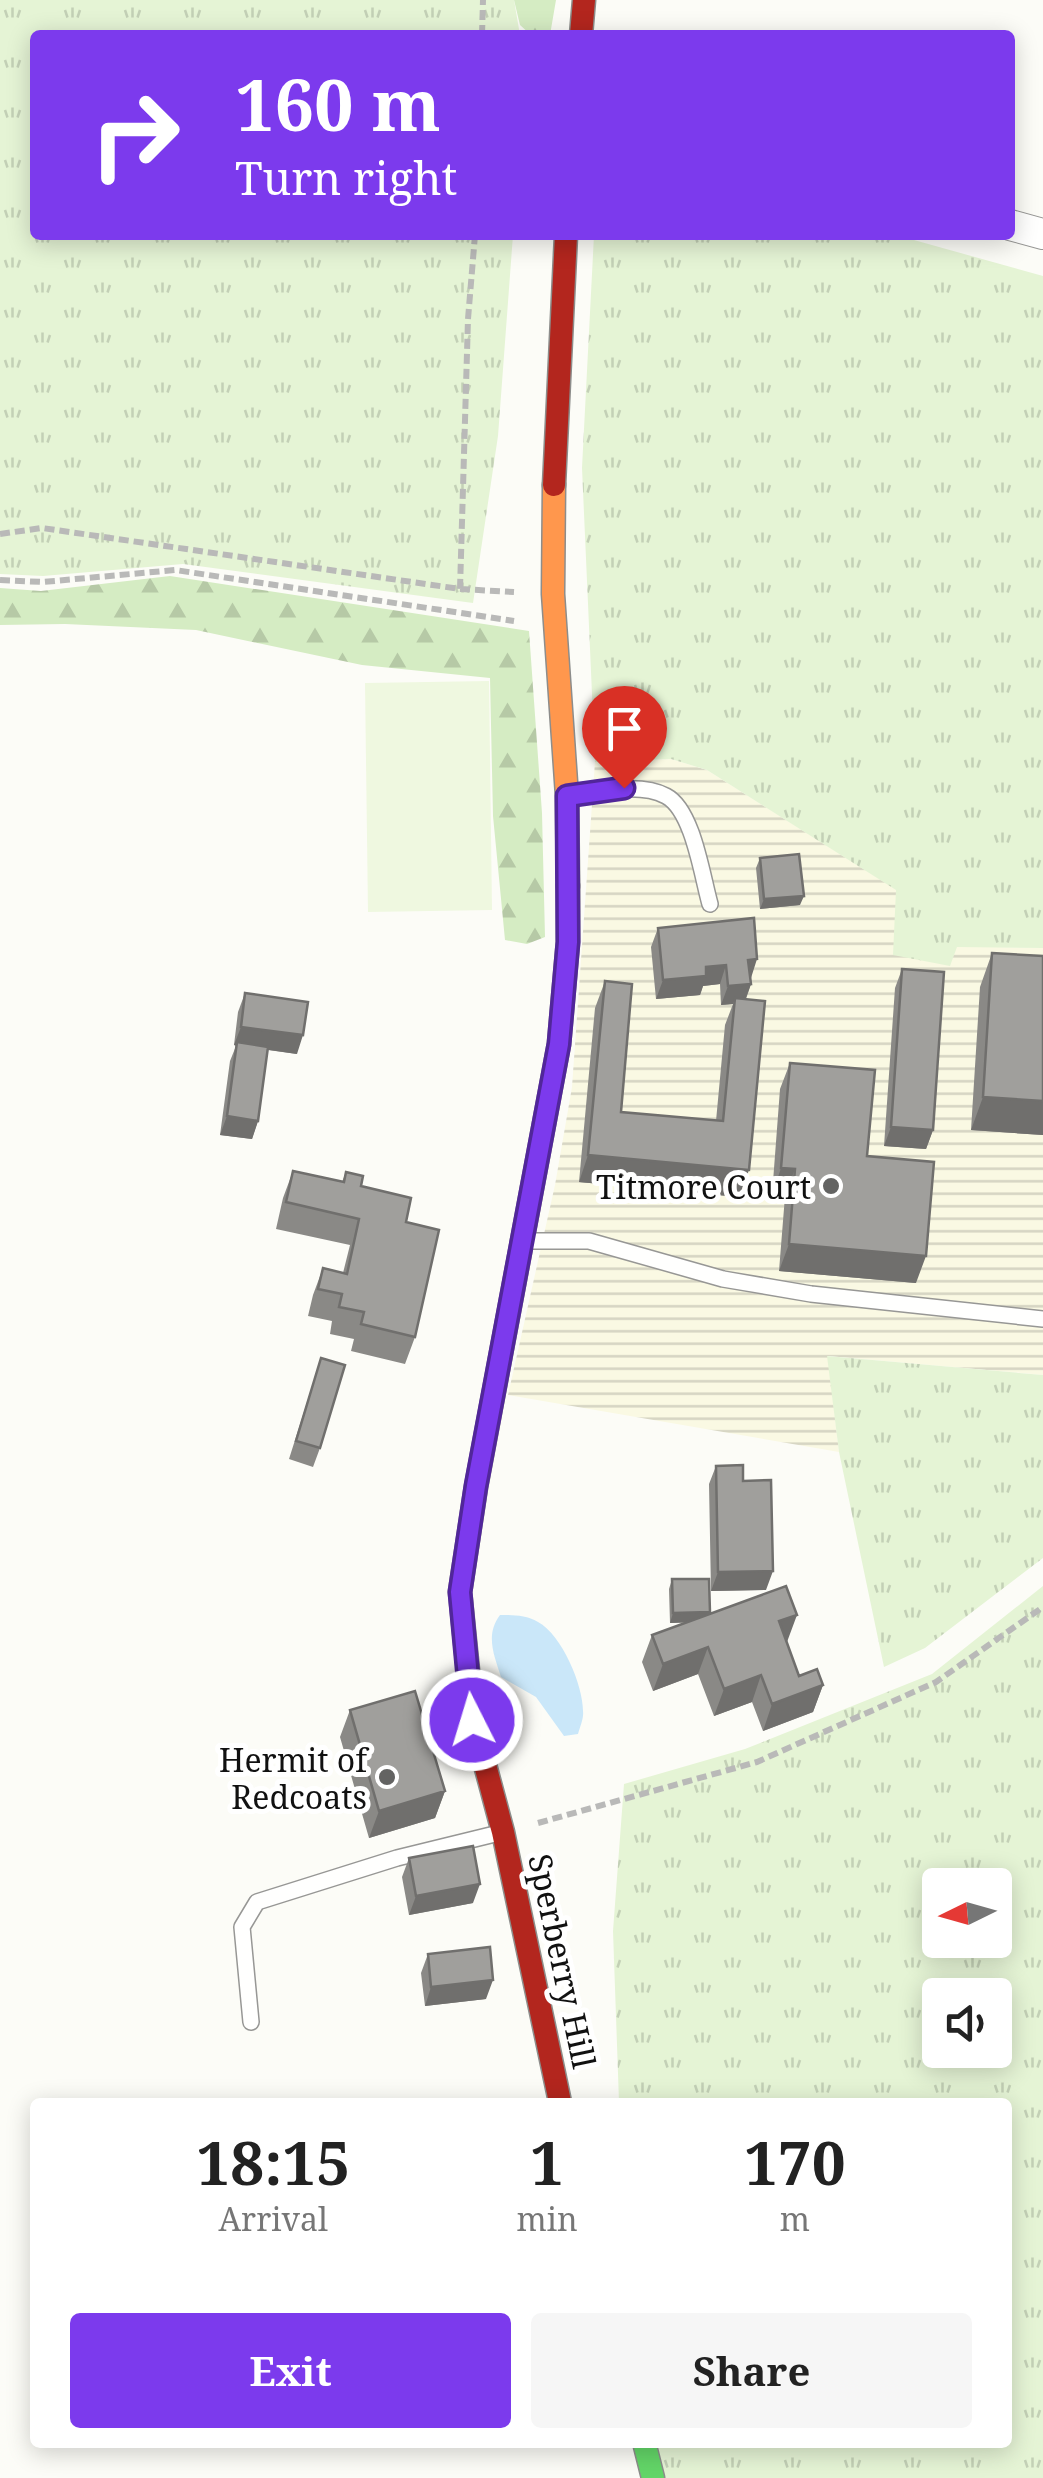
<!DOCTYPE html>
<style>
:root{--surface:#fff;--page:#f6f6f6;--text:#222;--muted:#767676;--accent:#7c3aed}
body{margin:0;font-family:"Noto Serif",serif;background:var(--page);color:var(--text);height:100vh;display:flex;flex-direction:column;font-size:38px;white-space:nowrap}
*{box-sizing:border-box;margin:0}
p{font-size:32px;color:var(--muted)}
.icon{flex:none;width:55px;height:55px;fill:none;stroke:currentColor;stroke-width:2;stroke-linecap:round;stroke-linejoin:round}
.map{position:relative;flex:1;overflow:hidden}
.drawer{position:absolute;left:30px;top:2098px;width:982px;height:350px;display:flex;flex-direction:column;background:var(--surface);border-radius:10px;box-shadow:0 5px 25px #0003}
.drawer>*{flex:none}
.top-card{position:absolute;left:30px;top:30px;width:985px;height:210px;border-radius:10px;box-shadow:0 5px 25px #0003;background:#7c3aed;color:#fff;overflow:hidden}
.needle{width:65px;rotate:265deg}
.buttons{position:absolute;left:922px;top:1868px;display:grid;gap:20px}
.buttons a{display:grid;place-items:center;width:90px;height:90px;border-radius:10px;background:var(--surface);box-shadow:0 5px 25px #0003;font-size:50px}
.pin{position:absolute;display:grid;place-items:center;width:85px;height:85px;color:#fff;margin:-102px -42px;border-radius:50% 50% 50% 0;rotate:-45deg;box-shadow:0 0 10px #0007}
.pin .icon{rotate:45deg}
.me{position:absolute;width:110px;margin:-55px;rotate:355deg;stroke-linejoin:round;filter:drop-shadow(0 0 8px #0008)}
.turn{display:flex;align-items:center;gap:35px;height:210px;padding:0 40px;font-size:45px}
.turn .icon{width:130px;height:130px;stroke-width:2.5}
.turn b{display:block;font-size:70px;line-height:85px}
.eta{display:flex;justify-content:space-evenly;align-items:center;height:170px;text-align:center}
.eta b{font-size:60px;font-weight:700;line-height:70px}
.primary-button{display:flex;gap:20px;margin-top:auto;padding:20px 40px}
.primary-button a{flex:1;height:115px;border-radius:10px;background:var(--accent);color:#fff;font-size:40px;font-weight:700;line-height:115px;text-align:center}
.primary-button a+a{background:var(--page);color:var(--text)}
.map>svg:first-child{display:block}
.farmland{fill:url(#farmland-rules)}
.grass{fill:url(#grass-tufts);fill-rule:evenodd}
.forest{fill:url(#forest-firs)}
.pitch{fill:#eff8e0}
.water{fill:#cae7f9}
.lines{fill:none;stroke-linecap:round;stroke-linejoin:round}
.lane-casing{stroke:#979795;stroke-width:18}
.street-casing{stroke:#979795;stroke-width:32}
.fast-casing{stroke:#8d8d8b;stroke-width:25}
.slow-casing{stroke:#8d8d8b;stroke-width:25}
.jam-casing{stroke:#8d8d8b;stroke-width:25}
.path{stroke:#b9b9b8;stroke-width:6;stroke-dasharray:10 5;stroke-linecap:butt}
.lane{stroke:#fffffe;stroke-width:15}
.street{stroke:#fffffe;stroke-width:30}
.fast{stroke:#63d668;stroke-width:22}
.slow{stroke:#ff974d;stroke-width:22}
.jam{stroke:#b3261e;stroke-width:22}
.wall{fill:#8a8986}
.shaded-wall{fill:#706f6d}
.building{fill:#a09f9c;stroke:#706f6d;stroke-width:2.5}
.route-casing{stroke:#51269a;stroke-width:25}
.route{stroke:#7c3aed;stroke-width:18}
.poi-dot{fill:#636362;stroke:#fff;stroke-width:4}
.labels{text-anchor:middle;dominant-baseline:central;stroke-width:10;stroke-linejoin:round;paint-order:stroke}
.poi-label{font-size:32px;fill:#111;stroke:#fff;text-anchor:end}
.street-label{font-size:32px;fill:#111;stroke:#fff}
</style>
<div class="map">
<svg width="1043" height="2478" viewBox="0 0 1043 2478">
<defs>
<pattern id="farmland-rules" width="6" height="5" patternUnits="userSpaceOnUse" patternTransform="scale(2.5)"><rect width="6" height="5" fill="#faf9e3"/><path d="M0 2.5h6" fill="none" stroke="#d5d4c2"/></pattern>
<pattern id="grass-tufts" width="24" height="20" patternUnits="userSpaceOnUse" patternTransform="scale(2.5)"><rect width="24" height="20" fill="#e5f4d5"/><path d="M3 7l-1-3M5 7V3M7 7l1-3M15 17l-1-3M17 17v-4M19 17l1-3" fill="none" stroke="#c3d0b6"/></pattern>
<pattern id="forest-firs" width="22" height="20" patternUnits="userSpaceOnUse" patternTransform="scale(2.5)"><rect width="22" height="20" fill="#d5ecc3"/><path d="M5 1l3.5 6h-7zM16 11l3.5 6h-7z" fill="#b6c9a6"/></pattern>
</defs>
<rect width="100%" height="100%" fill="#fcfcf7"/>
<!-- farmland -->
<path class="farmland" d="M671,759L707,770L897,890L894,955L956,946L1043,948V1375L828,1356L839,1452L508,1395L555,1185L572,1087L595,762Z"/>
<!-- grass -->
<path class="grass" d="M0,0H514L520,35H35V235H513L498,436L473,603L183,564L43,576L0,574Z
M594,235H896L1043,276V948L957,947L950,966L893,955L896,890L707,770L671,759L595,762L582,468Z
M827,1356L1043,1375V1558L925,1648L884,1667L839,1452Z
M1043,1586V2478H665L657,2443L1008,2442V2102H619L613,1931L624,1784L745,1749L932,1674ZM940,1885H995V1940H940ZM940,1995H995V2050H940Z"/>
<!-- forest -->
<path class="forest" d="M514,0H556L550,35H531L520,25Z
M170,576L529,631L542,813L545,937L527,944L505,940L493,816L490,678L362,665L196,630L65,624L0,625V588L41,591Z"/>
<!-- pitch -->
<path class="pitch" d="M489,681L492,910L368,912L365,683Z"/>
<!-- water -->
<path class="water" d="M500,1615C513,1615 526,1615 538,1622C562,1635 583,1685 583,1711C584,1718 580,1727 578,1734L564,1736L536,1697L501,1677C494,1655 485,1635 500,1615Z"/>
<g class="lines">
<defs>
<path id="lane" d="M571,796C598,792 640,782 666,796C693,810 702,876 710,904
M525,1241H589L723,1279L811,1294L1043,1319
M251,2022L242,1927L257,1902L397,1858L499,1833"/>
<path id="street" d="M1010,225L1043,234"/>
<path id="fast" d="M470,1690L460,1592L476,1487L559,1044L568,942V886
M644,2442L653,2478"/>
<path id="slow" d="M554,485L553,594L567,796L568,886"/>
<path id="jam" d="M581,35L584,0
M554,485L566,235
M470,1690L473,1720L503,1832L560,2102"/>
</defs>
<!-- lane casing -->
<use href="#lane" class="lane-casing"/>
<!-- street casing -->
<use href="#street" class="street-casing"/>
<!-- fast casing -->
<use href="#fast" class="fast-casing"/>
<!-- slow casing -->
<use href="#slow" class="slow-casing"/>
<!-- jam casing -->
<use href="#jam" class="jam-casing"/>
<!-- path -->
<path class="path" d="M482,35L483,0
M0,534L42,528L460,589L468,319L475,235
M0,580L43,582L175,570L514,621
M460,589L514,592
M538,1823L757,1762L936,1682L1043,1607"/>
<!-- lane -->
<use href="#lane" class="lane"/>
<!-- street -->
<use href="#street" class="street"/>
<!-- fast -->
<use href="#fast" class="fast"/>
<!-- slow -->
<use href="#slow" class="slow"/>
<!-- jam -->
<use href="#jam" class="jam"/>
</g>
<!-- wall -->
<path class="wall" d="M760,858L800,905L760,909L756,868Z
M658,928L750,978L751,984L746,999L739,1197L579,1182L595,1008L605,981L621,1112L716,1121L725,1025L733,1004L721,1005L720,984L703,986L700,995L656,999L651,947Z
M992,953L1043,956V1135L971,1130L980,987Z
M902,969L933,1130L926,1149L884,1146L895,988Z
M245,993L297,1054L268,1050L258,1121L252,1139L220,1135L230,1061L236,1046L234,1045L238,1012Z
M790,1063L867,1156L916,1283L779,1271L785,1196L772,1195L780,1089Z
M293,1171L342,1182L346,1172L361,1186L406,1222L415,1337L405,1364L351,1351L354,1339L330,1334L332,1321L308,1316L313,1295L323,1268L343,1273L350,1245L276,1229L283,1198Z
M321,1358L320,1448L313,1467L289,1459Z
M716,1466L766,1590L711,1591L709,1484Z
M672,1579L710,1612L709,1614L786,1642L799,1676L823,1685L813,1712L763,1731L752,1702L714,1716L698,1674L653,1691L642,1662L652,1635L687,1622L670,1623L669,1589Z
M350,1710L445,1791L435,1818L369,1838L340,1737Z
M409,1858L473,1903L409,1915L402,1877Z
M428,1954L486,1999L425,2006L421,1973Z"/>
<!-- shaded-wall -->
<path class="shaded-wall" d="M804,896L800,905L760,909L764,899Z
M757,959L751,978L748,960Z
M726,965L720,984L703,986L700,995L656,999L663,980L706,967Z
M751,984L744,1003L735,998L733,1004L721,1005L728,986Z
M241,1027L303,1035L297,1054L234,1045Z
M983,1097L1043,1101V1135L971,1130Z
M227,1116L258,1121L252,1139L220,1135Z
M891,1127L933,1130L926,1149L884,1146Z
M588,1155L749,1170L739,1197L579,1182Z
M781,1168L795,1169L785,1196L772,1195Z
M789,1244L926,1256L916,1283L779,1271Z
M773,1571L766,1590L711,1591L718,1572Z
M710,1612L706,1622L670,1623L673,1613Z
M797,1615L787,1642L779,1621Z
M708,1647L698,1674L653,1691L663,1664Z
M761,1675L752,1702L714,1716L724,1689Z
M823,1685L813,1712L763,1731L772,1704Z
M445,1791L435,1818L369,1838L379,1811Z
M480,1884L473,1903L409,1915L416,1896Z
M493,1980L486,1999L425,2006L431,1987Z"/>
<!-- building -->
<path class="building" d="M799,854L804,896L764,899L760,858Z
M754,918L757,959L748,960L751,984L728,986L726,965L706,967V976L663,980L658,928Z
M992,953L1043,956V1101L983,1097Z
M902,969L944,972L933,1130L891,1127Z
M605,981L632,984L621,1112L723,1121L735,998L765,1001L749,1170L588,1155Z
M245,993L308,1002L303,1035L241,1027Z
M237,1042L268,1047L258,1121L227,1116Z
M790,1063L875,1070L867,1156L934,1162L926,1256L789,1244L795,1169L781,1168Z
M293,1171L344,1182L346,1172L363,1176L361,1186L411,1198L406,1222L439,1230L415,1337L361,1324L364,1312L339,1307L342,1294L318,1289L323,1268L347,1274L359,1219L286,1202Z
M321,1358L345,1365L320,1448L296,1441Z
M743,1465V1481L771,1480L773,1571L718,1572L716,1466Z
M672,1579H709L710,1612L673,1613Z
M786,1586L797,1615L779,1621L799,1676L817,1669L823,1685L772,1704L761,1675L724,1689L708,1647L663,1664L652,1635Z
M415,1691L445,1791L379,1811L350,1710Z
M473,1846L480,1884L416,1896L409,1858Z
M490,1947L493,1980L431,1987L428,1954Z"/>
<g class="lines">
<defs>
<path id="route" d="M472,1720L460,1592L476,1486L559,1044L568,942L567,796L624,788"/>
</defs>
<!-- route casing -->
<use href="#route" class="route-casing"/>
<!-- route -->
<use href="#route" class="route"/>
</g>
<!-- markers -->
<g class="poi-dot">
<circle cx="831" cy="1186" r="10"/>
<circle cx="387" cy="1777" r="10"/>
</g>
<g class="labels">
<!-- poi labels -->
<g class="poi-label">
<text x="811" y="1186">Titmore Court</text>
<text x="367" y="1759">Hermit of<tspan x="367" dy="37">Redcoats</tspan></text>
</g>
<!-- street labels -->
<g class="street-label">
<text transform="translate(563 1961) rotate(78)">Sperberry Hill</text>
</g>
</g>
</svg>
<div class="buttons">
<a><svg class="needle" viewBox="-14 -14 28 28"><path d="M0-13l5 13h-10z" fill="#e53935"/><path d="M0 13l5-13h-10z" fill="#767676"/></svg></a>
<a><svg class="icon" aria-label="sound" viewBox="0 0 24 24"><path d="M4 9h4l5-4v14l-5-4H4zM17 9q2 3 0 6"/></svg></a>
</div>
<div class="pin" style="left:624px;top:788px;background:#d93025"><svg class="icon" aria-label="arrive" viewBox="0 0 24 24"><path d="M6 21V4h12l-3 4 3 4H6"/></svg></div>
<svg class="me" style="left:472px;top:1720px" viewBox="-20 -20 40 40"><circle r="17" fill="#7c3aed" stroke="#fff" stroke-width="3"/><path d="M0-11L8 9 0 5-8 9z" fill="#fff"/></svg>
<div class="top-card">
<div class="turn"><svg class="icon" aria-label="right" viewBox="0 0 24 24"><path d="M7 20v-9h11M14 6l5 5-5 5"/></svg><div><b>160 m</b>Turn right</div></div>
</div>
<section class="drawer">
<div class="eta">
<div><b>18:15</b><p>Arrival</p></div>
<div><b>1</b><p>min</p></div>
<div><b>170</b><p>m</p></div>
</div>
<div class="primary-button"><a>Exit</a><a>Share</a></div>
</section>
</div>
